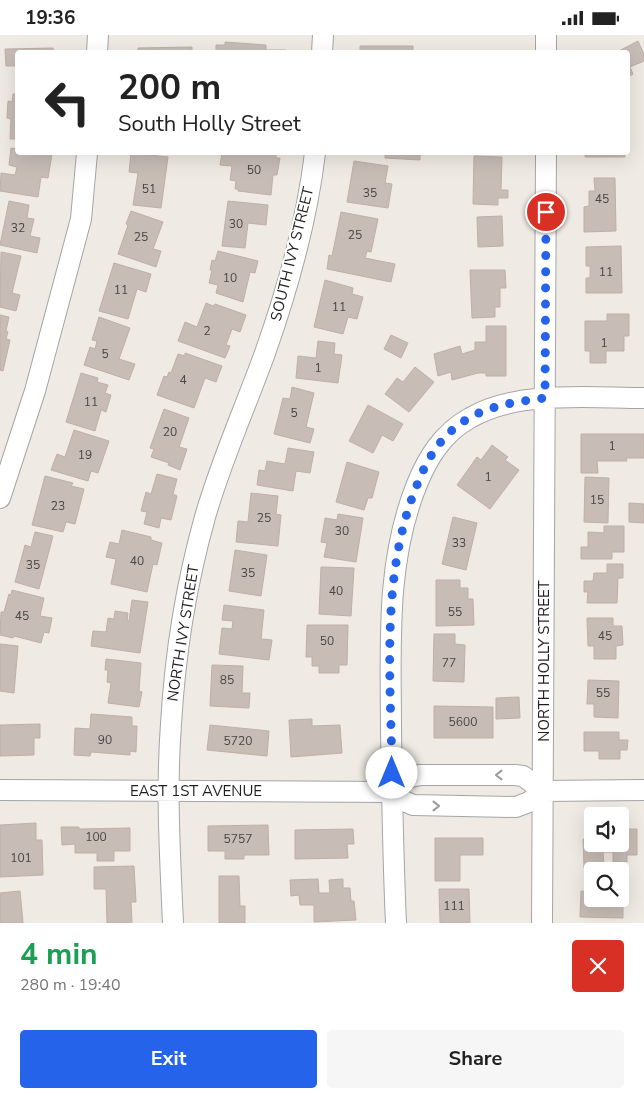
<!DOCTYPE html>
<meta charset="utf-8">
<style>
:root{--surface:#fff;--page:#f6f6f6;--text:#222;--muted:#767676;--accent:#2563eb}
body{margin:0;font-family:"Nunito Sans",sans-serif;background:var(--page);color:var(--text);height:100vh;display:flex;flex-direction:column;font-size:19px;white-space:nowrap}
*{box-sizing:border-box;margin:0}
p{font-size:16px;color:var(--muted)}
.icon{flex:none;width:28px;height:28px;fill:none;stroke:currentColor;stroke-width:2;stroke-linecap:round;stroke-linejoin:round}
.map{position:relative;height:888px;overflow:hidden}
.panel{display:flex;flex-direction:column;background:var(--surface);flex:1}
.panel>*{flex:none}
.hud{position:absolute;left:15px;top:15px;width:615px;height:105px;border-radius:5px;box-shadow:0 5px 20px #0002;background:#fff;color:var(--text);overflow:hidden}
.fabs{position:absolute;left:584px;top:772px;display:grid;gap:10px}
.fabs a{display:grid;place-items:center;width:45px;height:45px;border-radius:5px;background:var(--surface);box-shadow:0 5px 20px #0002;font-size:25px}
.pin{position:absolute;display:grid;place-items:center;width:42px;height:42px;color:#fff;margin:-21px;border:2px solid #fff;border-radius:50%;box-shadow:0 1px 5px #0007}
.me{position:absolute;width:55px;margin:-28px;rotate:0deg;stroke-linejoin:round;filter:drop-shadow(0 0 4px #0008)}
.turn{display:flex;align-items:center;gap:18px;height:105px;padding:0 20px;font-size:22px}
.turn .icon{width:65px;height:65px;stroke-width:2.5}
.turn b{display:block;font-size:35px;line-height:42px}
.round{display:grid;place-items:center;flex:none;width:52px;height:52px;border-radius:5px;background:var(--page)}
.head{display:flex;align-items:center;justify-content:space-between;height:85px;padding:0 20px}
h1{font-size:30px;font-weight:700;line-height:38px;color:#1e9e55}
.cta{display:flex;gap:10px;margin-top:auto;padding:10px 20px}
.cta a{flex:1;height:58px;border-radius:5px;background:var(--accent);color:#fff;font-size:20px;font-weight:700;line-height:58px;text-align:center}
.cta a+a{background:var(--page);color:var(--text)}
.status{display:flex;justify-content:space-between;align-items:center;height:35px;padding:0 25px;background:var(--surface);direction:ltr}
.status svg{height:14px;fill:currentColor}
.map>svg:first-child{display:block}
.building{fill:#c7bcb6;stroke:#c1afa5}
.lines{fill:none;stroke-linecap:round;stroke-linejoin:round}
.minor-casing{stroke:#a5a5a5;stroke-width:22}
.minor{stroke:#fff;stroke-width:20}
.oneway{stroke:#9a9a9a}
.route{stroke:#2563eb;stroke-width:9;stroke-dasharray:0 16.2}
.labels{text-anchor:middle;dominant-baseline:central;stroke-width:4;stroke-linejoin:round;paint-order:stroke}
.number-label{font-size:12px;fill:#484644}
.street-label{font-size:15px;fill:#1e1e1e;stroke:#fff}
</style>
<div class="status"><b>19:36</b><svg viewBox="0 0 49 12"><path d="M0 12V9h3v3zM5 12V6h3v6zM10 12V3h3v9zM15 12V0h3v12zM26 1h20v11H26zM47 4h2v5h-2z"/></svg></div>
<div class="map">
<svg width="644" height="888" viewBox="0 0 644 888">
<rect width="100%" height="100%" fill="#efeae3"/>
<!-- building -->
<path class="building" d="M638,6L644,19V26L630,32L633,39L628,42V18H615Z
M225,7L266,10V15H286V18H216V10H225Z
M360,11H413V18H360Z
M192,12V18H138V13Z
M53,13L54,18H18V41L17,31H6L5,14Z
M13,59H18V104H10L11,84L7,83L8,66L12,67Z
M11,113L18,114V118L52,119L48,143L41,142L38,162L0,156L1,138L15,140L17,132L9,130Z
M131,118L168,122L161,173L133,170L138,138L129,137Z
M222,118H261L276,119V123H280L277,140H273L271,160L238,156V154H235L236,146L230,145L232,131L220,130Z
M376,118H420V125L385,123V118Z
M585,118H625V122H585Z
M474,121L502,122L501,155H508V163H498V170L473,169Z
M354,126L388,131L385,148L392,149L388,173L347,167Z
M594,143H615L616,196L584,197V172L589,171V156H595Z
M9,166L29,170L27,183L34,184L30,201L40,203L37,218L0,210Z
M228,166L268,170L266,190L248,188L245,213L222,211Z
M131,176L163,187L153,214L161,216L156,232L118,219L128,190L126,189Z
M341,177L378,184L371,217L367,216L365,223L395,229L391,247L327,234L329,220L332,221Z
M502,181L503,211L478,212L477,182Z
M621,211L622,258H586V243H590V231H586V212Z
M218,216L258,226L255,238L250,237L243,267L216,258L218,250L209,248L212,235H210L212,225L215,226Z
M1,217L21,221L12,258L20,260L16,276L0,272Z
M114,228L151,239L146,257L137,254L128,284L99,276Z
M470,235H505L506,253H500V272H495V282L472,283Z
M325,245L353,253L352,259L363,262L357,284L348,282L343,299L314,292Z
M206,268L213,271L215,269L246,280L240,297L232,294L226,310L230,311L225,323L178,306L185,287L197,292Z
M607,279H629V301H624V316H606V328H590V316H585V286H607Z
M0,280L9,282L6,296L8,297L6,304L10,305L3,336L0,335Z
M99,282L130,293L119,324L135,329L129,345L84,330L90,312L95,314L97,306L92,305Z
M486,291H506V341H486V338H478L452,345L451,337L438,341L434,319L460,311L462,319L475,315V307H486Z
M391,300L408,308L401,323L384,314Z
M318,306L335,308L334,319L342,320L338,348L296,343L298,321L316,323Z
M185,318L222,331L216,347L205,343L194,373L157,360L164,341L167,342L169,337L171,338L178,319L185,321Z
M415,332L434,347L409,377L385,359L397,343L403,347Z
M81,338L98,343L97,347L108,350L105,358L111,360L106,377L101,375L95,396L66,387Z
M292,352L314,358L306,392L314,394L310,408L274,399L283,363L290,364Z
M368,370L403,389L393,406L382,400L373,418L349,406Z
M164,374L189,383L179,412L187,414L180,435L168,430L169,428L151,422L154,414L150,413Z
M74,395L109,406L98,438L91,436L88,446L51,435L57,419L65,422Z
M581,399H644V423H626L627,426H597L598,438H581Z
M492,410L508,422L505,425L519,435L490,474L457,450L477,422L481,425Z
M288,413L314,417L310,438L296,436L293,456L257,450L259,435L265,436L267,426L285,429Z
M347,427L379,437L372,463H368L364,475L336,467Z
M157,439L177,444L173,459L177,461L171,485L161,483L159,493L144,489L147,477L141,476L146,457L151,459Z
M45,441L73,448L71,451L84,454L75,489L66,487L63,497L32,490Z
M585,442L609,443L608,488L584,487Z
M251,458L278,461L276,479L281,480L278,511L236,507L238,486L248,487Z
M629,468L644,469V488L629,487Z
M338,479L363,483L356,527L324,522L327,508L321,507L325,483L337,485Z
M453,482L477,488L466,535L442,529Z
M604,491H624V517H612V524H581V512H588V497L604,498Z
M122,495L151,502V505L162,508L157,530L153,529L147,557L111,549L116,524L106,522L110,507L119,509Z
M35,497L53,501L39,554L15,547L25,510L31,512Z
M235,515L267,520L261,561L229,556Z
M607,529H623V543H618L617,568H587L588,557H584V546H593L594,538H607Z
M321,532L354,533L351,581L319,579Z
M436,545H460V553H468V564H473L474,590L436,591Z
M12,555L44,563L40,581L52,583L49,598L44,597L41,608L14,601L13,603L0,600L1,577H4L9,559L11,560Z
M132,565L148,567L140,618L91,611L93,596L106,597L108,583L114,584L115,576L128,578L127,586H129Z
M224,570L264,575L261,604L272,605L269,625L219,619L222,593L232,594L233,586L222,585Z
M587,583H613V591H622L623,610L616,611V624H594V611H588Z
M307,590H348L347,630H339V638H319V631H312V622H306Z
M434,599H455V609L465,610L464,647L433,646Z
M0,609L18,611L14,658L0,656Z
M106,624L141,628L139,656L142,657L139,672L108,668L111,648L107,647L108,635H105Z
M212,630L243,631L242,658H250L249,673L210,671Z
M588,645L619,646L618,683L594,682V669H587Z
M519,662L520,683L496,684V663Z
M434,671L493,672V703H434Z
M91,679L132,682V691H137L136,717L130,716V720L91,717L90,721L74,720L75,693L90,694Z
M312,684V691L340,690L342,718L291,722L289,685Z
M40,689V703H34V720L0,721V690Z
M210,690L269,696L267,721L207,715Z
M584,697H619V705H628L627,715H620V724H599V716H584Z
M36,788V805H42L43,840L0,842V790Z
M268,790L269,820H244V824H225V816H208V791Z
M61,792H79V794L130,793V816H114V826H97V818H75V809L62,810Z
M353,794L354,809H347L348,823L295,824V795Z
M620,794H637V820H627V827H613V817H603L604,832L584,833L583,804H592V809H620Z
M435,803H483V820H460V846H435Z
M134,831L136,867H131L132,888H107L106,854H94V832Z
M219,841H239L240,871H245V888H219Z
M318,844L319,858H330L329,845L343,844V853H350L351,866H354L356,885L314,887V870H300L299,860L291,861L290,845Z
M439,854H469L470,888H440Z
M20,856L23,888H0V858Z
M581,856L592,857V864H620V857H623V883L580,882Z"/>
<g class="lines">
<defs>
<path id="minor" d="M97,18L98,0
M322,18L323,0
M546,18V0
M0,463L35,356L81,184L87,118
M0,755L392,757L402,765L413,770L516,772L529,767L543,756
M392,757C400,746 406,742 420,740H515L523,741L543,756L644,755
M173,888C170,822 166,755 171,689C175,619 186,550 205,482C221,426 245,373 265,318C288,253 307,186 315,118
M396,888C393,824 392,760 391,695C391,612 385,528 417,449C428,422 443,398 470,383C517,355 590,363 644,363
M542,888L546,118"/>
</defs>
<!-- minor casing -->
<use href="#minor" class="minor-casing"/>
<!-- minor -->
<use href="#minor" class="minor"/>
</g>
<!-- one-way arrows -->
<defs><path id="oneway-chevron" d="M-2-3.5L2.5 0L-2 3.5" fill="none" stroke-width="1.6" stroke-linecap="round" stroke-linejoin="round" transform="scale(1.25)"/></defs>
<g class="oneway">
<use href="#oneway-chevron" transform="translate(499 740) rotate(180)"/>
<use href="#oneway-chevron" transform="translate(436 771)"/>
</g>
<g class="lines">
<!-- route -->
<path class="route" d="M392,738C391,643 380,540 417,450C426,427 437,407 457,391C483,371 514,367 545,363L546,177"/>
</g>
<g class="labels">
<!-- number labels -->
<g class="number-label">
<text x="254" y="135">50</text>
<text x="149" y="154">51</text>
<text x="370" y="158">35</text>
<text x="602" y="164">45</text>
<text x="236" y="189">30</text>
<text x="18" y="193">32</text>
<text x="355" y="200">25</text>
<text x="141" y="202">25</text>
<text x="606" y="237">11</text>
<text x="230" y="243">10</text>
<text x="121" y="255">11</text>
<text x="339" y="272">11</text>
<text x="207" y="296">2</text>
<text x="604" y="308">1</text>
<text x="105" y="319">5</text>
<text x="318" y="333">1</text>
<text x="183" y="345">4</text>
<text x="91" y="367">11</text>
<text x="294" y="378">5</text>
<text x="170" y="397">20</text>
<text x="612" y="411">1</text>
<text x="85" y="420">19</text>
<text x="488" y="442">1</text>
<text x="597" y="465">15</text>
<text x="58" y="471">23</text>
<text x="264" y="483">25</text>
<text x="342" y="496">30</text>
<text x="459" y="508">33</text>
<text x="137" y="526">40</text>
<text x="33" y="530">35</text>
<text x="248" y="538">35</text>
<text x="336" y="556">40</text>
<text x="455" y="577">55</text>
<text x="22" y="581">45</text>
<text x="605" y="601">45</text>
<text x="327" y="606">50</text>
<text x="449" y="628">77</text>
<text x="227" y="645">85</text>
<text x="603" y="658">55</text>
<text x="463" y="687">5600</text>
<text x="105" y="705">90</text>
<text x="238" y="706">5720</text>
<text x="96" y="802">100</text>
<text x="238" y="804">5757</text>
<text x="21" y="823">101</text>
<text x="454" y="871">111</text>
</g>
<!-- street labels -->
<g class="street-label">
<text transform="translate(292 219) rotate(-76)">SOUTH IVY STREET</text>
<text transform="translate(183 598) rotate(-81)">NORTH IVY STREET</text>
<text transform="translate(544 626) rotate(-90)">NORTH HOLLY STREET</text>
<text x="196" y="756">EAST 1ST AVENUE</text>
</g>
</g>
</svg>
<div class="fabs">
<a><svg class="icon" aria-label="sound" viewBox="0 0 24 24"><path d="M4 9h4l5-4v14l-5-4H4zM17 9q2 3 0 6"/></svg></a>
<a><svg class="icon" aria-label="search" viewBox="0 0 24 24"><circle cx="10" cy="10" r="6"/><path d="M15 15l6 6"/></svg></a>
</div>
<div class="pin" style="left:546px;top:177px;background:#d93025"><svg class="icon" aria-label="arrive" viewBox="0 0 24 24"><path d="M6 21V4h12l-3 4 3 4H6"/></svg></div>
<svg class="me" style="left:392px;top:738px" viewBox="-20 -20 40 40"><circle r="19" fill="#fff"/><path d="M0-13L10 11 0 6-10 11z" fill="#2563eb"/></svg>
<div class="hud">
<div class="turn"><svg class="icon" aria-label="left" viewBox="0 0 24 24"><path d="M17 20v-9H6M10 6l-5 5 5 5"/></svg><div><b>200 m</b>South Holly Street</div></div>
</div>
</div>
<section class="panel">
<div class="head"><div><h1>4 min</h1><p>280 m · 19:40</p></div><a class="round" style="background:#d93025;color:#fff"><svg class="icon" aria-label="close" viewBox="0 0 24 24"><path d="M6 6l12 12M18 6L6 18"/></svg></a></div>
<div class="cta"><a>Exit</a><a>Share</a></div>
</section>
